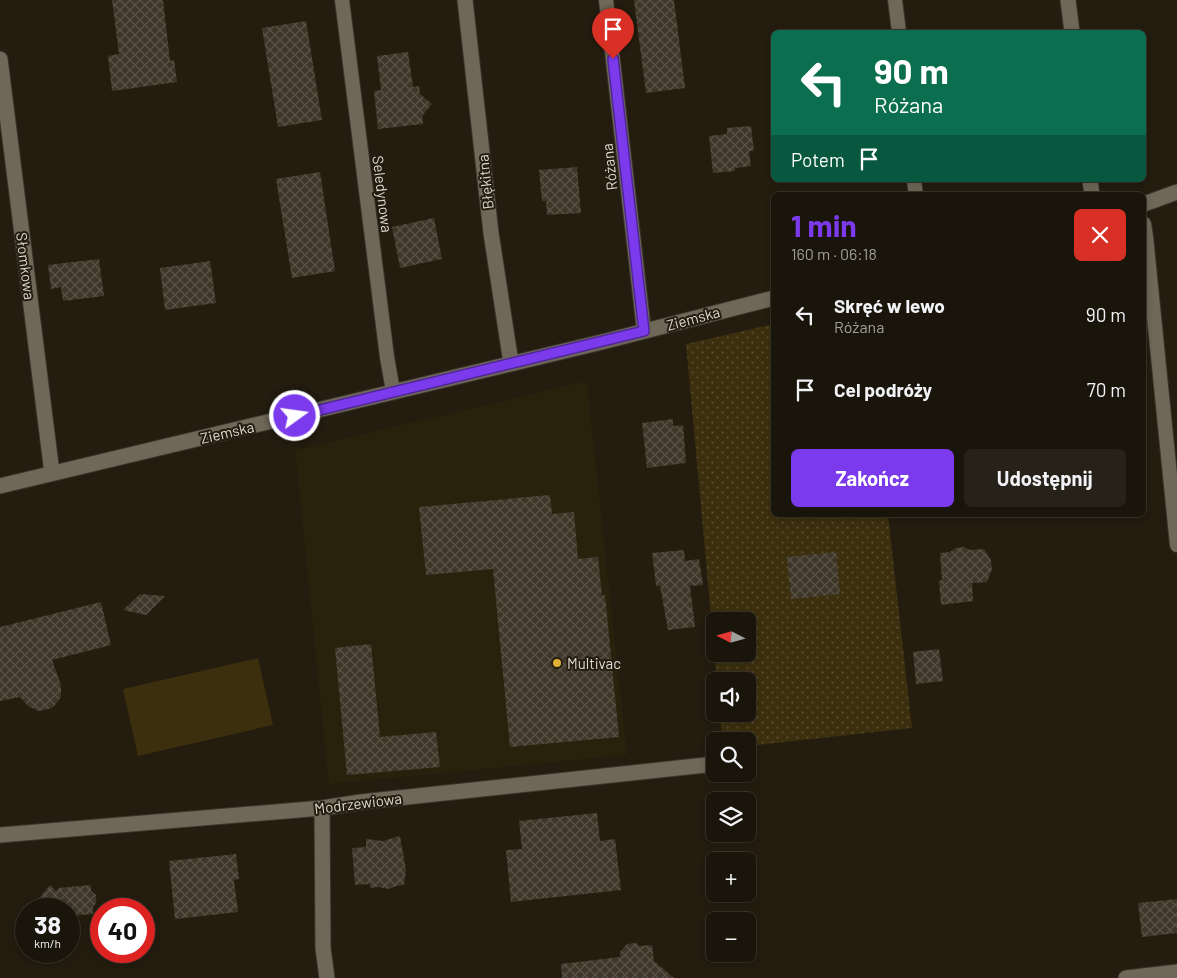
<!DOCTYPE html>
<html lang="pl">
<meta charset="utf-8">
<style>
:root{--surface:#1a150b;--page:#272219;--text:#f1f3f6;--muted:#9f9f9d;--line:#38342c;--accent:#7c3aed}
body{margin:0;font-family:Barlow,sans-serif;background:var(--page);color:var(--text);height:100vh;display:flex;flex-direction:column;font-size:19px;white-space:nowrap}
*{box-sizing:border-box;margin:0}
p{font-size:16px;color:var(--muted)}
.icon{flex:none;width:28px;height:28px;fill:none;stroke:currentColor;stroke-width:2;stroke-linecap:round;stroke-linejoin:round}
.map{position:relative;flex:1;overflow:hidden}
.panel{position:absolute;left:771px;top:192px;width:375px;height:325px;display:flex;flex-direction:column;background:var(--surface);border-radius:8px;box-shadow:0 2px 8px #0003,0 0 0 1px var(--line)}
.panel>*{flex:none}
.hud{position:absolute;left:771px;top:30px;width:375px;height:152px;border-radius:8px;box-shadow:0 2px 8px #0003,0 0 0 1px var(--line);background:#0b6e4f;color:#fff;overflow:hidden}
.needle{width:32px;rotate:276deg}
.tools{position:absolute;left:706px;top:612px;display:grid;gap:10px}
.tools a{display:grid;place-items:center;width:50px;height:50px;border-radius:8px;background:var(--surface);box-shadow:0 2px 8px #0003,0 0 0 1px var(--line);font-size:25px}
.speed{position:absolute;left:15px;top:898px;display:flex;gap:10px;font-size:25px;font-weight:700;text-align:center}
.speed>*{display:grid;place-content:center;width:65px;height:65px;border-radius:50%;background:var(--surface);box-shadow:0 2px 8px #0003,0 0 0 1px var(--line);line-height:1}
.speed small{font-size:12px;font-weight:400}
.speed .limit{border:8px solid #d22;background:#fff;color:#111}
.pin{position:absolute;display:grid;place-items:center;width:42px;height:42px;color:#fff;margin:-51px -21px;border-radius:50% 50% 50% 0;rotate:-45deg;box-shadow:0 0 5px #0007}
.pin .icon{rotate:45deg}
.me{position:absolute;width:55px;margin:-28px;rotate:76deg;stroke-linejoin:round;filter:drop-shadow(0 0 4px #0008)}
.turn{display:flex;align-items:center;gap:18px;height:105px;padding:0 20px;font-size:22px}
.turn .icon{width:65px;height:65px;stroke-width:2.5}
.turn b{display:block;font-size:35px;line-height:42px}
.then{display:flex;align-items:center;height:48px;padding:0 20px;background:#0003;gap:10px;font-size:19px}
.round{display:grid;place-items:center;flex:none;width:52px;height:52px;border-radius:8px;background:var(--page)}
.summary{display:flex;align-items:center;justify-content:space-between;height:85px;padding:0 20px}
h1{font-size:30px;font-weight:700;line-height:38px;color:var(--accent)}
.primary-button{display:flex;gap:10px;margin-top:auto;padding:10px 20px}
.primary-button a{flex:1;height:58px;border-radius:8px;background:var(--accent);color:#fff;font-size:20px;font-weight:700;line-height:58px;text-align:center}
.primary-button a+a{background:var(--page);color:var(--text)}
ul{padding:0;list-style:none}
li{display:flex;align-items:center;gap:15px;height:75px;padding:0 20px}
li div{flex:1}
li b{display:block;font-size:19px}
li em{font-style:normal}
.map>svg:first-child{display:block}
.built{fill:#2a210d}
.green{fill:#3c2f0e}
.garden{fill:url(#garden-dots);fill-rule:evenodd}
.building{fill:url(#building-cross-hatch)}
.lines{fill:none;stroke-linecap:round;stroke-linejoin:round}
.lane-casing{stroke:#3a352e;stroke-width:16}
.street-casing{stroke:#3a352e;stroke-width:17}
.secondary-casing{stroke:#3a352e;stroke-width:17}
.lane{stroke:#6f6858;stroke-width:14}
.street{stroke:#6f6858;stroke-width:15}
.secondary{stroke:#6f6858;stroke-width:15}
.route-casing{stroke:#51269a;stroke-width:12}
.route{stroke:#7c3aed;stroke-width:9}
.poi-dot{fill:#dfb034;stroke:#231c0f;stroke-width:2}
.labels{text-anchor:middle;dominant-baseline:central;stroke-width:4;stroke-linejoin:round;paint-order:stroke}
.street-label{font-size:15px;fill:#dedad1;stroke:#231c0f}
.poi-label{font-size:15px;fill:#dedad1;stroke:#231c0f;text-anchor:start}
</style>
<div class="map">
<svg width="1177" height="978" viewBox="0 0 1177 978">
<defs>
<pattern id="garden-dots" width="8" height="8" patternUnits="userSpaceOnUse" patternTransform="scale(1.25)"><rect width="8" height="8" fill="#3c2f0e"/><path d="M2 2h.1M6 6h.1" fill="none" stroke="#584d30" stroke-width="1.8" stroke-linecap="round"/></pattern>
<pattern id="building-cross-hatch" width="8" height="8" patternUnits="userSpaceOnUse" patternTransform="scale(1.25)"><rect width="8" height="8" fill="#3e3729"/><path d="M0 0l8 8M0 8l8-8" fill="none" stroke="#595347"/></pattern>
</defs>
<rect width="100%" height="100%" fill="#231c0f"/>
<!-- built -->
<path class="built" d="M587,381L627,755L329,784L295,450Z"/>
<!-- green -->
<path class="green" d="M258,658L273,725L138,756L123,689Z"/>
<!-- garden -->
<path class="garden" d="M774,324V515H888L912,728L748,746V741H722L720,714H748V681H717L686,344ZM715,621H748V654H715Z"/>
<!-- building -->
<path class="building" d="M112,0H163L170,61L174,60L177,82L112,91L108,56L119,54Z
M634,0H674L685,88L646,93Z
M306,21L322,120L278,127L262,28Z
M408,52L413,87L419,86L420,94L432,104L422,116L423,124L378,129L374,91L381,90L377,56Z
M751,126L754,151H749L751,166L735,168V171L713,173L709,136L727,134V128Z
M577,167L581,213L547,215L546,201H542L539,170Z
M320,172L335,271L292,278L276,179Z
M434,218L442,259L400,268L392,227Z
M99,259L104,296L63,301L61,287L51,289L48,265Z
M210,261L216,303L165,310L160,268Z
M673,419V426L683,425L686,463L647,468L642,423Z
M550,495L552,514L574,512L578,559L598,557L602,596L605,595L619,737L510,747L493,569L426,575L419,507Z
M964,547L970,550L984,549L991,560L992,569L987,582L972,583L973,601L941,605L939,581L942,580L940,553L950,552L956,548Z
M684,550L685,561L699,559L703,585L690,586L695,627L668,630L660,586H656L652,553Z
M836,552L840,594L791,599L787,557Z
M140,594L165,596L146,615L123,610Z
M101,602L111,645L52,660L61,685V697L54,706L49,709L38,711L28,706L20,697L0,701V627Z
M371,644L380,737L436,732L440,767L347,775L335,648Z
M939,649L943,681L916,684L913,652Z
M597,813L600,841L615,839L621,890L511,902L506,850L522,849L519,821Z
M400,836L406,870L404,885L396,886L388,889L378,887L370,888V884L355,885L352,848L366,847V839L383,841Z
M236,854L239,879L234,880L238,912L175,919L169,861Z
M50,885L56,891L59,888L91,885V891L96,895V903L93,907V914L69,916V909H30Z
M1177,899V933L1142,937L1138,903Z
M636,943L640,946L652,945L654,961L674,978H562L561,964L620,957V952L627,944Z"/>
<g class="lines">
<defs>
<path id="lane" d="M342,0L387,357L393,391
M606,0L644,331
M895,0L899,32
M914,180L916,195
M1144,224L1146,237L1177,545"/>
<path id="street" d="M465,0L491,233L511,363
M1068,0L1072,32
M0,59L52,473
M1090,180L1092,195
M322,808L323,948L327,978
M0,835L322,808L361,802L715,764
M1126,978L1177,972"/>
<path id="secondary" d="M1144,204L1177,192
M0,486L606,341L774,298"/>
</defs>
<!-- lane casing -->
<use href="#lane" class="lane-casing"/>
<!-- street casing -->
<use href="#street" class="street-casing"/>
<!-- secondary casing -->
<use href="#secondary" class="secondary-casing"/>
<!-- lane -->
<use href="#lane" class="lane"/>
<!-- street -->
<use href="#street" class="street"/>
<!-- secondary -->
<use href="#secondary" class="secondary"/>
</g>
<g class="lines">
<defs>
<path id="route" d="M295,416L644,331L613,59"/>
</defs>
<!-- route casing -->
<use href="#route" class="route-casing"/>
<!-- route -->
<use href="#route" class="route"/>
</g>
<!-- markers -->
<circle class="poi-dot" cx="557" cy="663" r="5"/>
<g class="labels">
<!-- street labels -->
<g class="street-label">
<text transform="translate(609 167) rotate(-96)">Różana</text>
<text transform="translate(485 182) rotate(-96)">Błękitna</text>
<text transform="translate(383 194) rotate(83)">Seledynowa</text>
<text transform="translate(26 266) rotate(83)">Słomkowa</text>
<text transform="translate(693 318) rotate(-15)">Ziemska</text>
<text transform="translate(227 432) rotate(-13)">Ziemska</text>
<text transform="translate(358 803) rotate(-7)">Modrzewiowa</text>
</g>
<!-- poi labels -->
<g class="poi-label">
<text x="567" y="663">Multivac</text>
</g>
</g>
</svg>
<div class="tools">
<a><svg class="needle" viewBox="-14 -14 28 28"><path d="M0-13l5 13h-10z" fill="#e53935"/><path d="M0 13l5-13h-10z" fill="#9f9f9d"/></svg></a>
<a><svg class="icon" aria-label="sound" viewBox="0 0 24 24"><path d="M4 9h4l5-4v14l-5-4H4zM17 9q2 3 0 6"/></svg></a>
<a><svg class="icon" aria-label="search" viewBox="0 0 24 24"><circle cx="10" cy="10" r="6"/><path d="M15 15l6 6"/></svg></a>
<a><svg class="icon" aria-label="layers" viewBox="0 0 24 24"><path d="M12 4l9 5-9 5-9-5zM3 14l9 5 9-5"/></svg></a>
<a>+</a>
<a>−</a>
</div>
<div class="speed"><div>38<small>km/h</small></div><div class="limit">40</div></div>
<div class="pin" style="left:613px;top:59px;background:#d93025"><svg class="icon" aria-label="arrive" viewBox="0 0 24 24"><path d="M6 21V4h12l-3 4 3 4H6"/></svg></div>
<svg class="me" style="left:295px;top:416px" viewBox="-20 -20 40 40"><circle r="17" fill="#7c3aed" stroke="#fff" stroke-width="3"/><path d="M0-11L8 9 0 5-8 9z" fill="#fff"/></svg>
<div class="hud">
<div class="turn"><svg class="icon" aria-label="left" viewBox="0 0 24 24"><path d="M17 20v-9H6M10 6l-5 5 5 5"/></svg><div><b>90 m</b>Różana</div></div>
<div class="then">Potem<svg class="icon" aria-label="arrive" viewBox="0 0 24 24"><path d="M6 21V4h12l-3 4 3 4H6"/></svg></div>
</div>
<section class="panel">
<div class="summary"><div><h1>1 min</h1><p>160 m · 06:18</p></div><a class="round" style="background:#d93025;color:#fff"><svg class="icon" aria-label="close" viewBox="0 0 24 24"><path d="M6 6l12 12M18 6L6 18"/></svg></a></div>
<ul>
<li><svg class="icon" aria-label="left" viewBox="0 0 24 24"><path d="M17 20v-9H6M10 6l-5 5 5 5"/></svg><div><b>Skręć w lewo</b><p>Różana</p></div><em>90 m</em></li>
<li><svg class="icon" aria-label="arrive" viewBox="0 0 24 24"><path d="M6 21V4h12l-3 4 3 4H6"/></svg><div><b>Cel podróży</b></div><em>70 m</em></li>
</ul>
<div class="primary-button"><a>Zakończ</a><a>Udostępnij</a></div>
</section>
</div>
